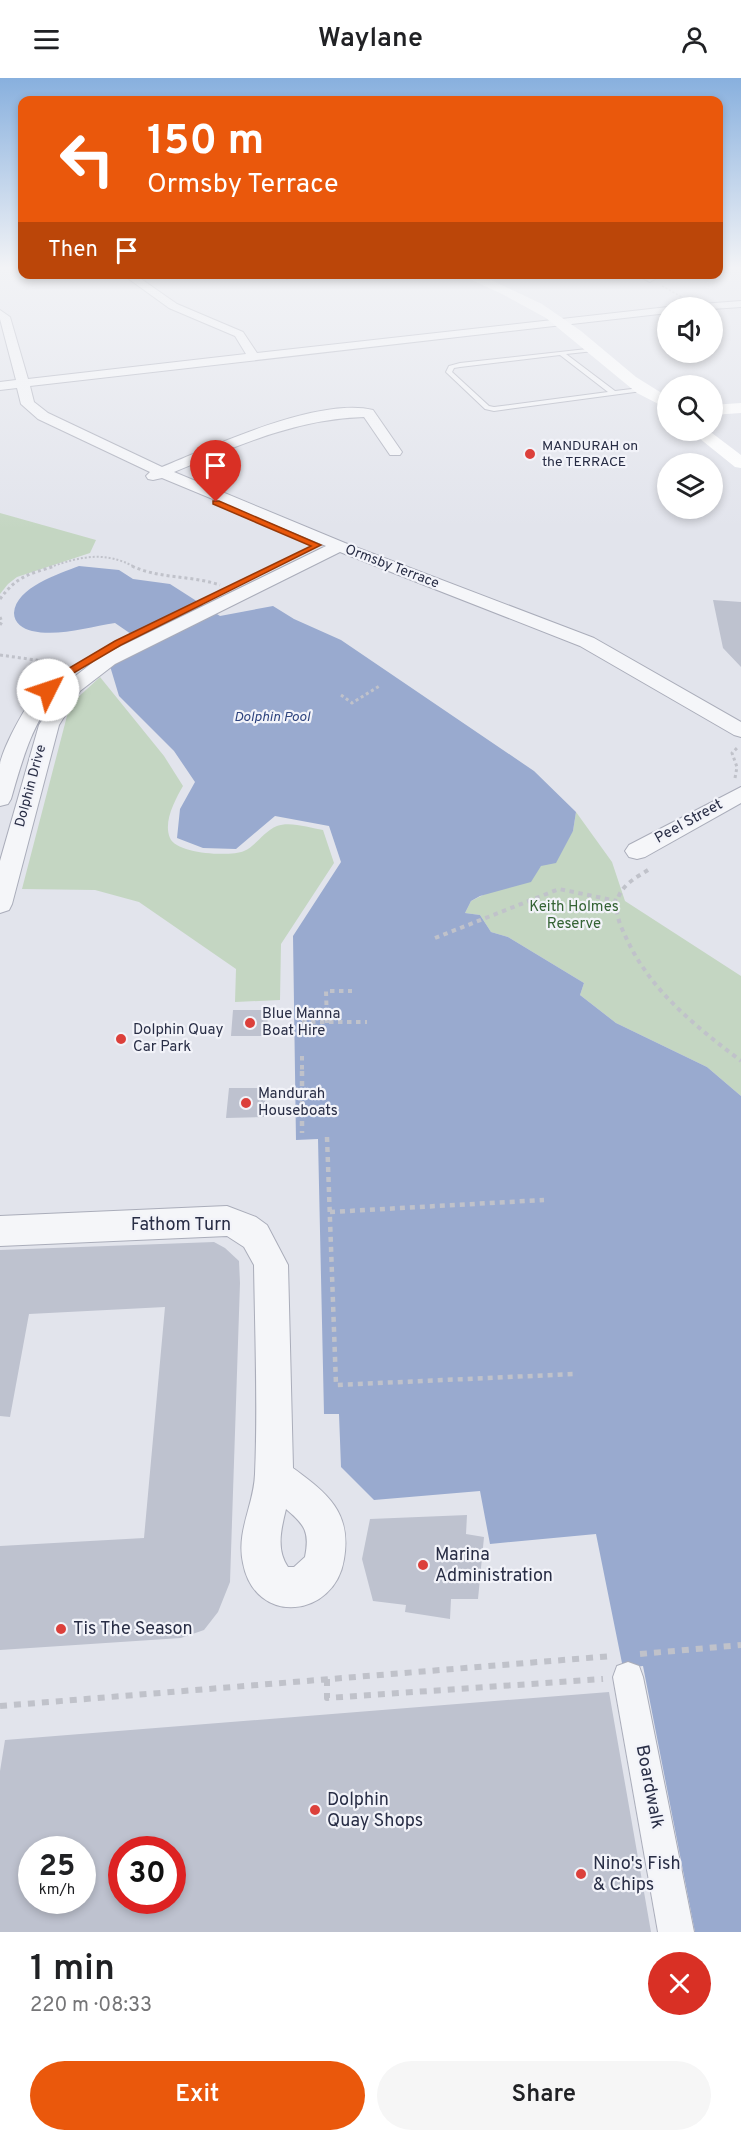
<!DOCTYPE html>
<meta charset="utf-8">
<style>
:root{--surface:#fff;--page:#f6f6f6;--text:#202124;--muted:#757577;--accent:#ea580c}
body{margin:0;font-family:Overpass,sans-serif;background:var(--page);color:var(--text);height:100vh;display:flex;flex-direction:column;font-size:22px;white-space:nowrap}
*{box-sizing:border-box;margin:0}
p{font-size:20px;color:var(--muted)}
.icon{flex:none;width:33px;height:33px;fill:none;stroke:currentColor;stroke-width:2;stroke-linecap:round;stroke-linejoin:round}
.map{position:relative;height:1854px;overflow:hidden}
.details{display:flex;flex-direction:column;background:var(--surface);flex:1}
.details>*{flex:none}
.banner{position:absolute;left:18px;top:18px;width:705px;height:183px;border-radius:12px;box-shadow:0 3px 9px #0003;background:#ea580c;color:#fff;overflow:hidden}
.controls{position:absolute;left:657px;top:219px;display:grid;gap:12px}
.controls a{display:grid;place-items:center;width:66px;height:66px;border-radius:50%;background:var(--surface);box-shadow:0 3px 9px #0003;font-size:30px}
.speed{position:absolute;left:18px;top:1758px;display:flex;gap:12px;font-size:30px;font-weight:700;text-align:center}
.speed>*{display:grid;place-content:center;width:78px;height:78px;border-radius:50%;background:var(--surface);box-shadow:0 3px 9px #0003;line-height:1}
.speed small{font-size:15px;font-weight:400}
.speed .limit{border:9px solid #d22;background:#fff;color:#111}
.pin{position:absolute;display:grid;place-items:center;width:51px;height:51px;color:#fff;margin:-62px -26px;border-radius:50% 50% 50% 0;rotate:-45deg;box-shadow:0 0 6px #0007}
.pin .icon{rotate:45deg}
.me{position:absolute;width:66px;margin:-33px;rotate:49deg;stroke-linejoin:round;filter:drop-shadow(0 0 4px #0008)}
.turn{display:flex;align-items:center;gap:21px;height:126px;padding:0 30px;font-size:27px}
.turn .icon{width:78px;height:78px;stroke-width:2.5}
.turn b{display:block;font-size:42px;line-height:51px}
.then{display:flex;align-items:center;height:57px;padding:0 30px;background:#0003;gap:12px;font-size:22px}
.round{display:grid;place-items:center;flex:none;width:63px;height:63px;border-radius:32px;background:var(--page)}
.overview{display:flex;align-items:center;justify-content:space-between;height:102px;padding:0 30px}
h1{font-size:36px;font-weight:600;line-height:45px}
.cta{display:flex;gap:12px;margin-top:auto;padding:12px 30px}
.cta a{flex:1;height:69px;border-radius:36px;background:var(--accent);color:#fff;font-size:24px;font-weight:600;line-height:69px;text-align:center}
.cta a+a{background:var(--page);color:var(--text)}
header{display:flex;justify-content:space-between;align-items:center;height:78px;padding:0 30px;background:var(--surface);font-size:27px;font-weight:600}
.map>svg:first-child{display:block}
.green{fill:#c4d6c2}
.water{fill:#99aacf}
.building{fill:#bec2cf;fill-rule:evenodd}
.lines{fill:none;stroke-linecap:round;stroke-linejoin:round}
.service-casing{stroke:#aaadba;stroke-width:2}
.pedestrian-casing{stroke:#aaadba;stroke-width:2}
.minor-casing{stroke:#aaadba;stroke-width:2}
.path-far5{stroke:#c0c2ca;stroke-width:1.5;stroke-dasharray:2 2;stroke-linecap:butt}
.path-far4{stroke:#c0c2ca;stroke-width:2;stroke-dasharray:2 2;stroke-linecap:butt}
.path-far3{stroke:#c0c2ca;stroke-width:3;stroke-dasharray:3 3;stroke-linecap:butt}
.path-far2{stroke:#c0c2ca;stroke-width:4;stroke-dasharray:4.5 4.5;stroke-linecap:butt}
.path-far1{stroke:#c0c2ca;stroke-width:4.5;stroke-dasharray:5 5;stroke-linecap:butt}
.path{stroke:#c0c2ca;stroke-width:6;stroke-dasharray:7 7;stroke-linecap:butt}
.service{fill:#f5f6f9;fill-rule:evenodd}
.pedestrian{fill:#f5f6f9;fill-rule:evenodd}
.minor{fill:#f5f6f9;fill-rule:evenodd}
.secondary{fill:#fff;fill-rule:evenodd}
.route{fill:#ea580c;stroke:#983908;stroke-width:1.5}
.poi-dot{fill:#dc403b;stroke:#f2f3f9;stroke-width:2}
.labels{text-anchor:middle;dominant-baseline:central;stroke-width:4.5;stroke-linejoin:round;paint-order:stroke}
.far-poi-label{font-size:14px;fill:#282d45;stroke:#f2f3f9;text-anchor:start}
.far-street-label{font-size:14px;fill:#282d45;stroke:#f2f3f9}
.far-water-label{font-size:14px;font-style:italic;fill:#2d437e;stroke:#f2f3f9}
.street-label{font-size:15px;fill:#282d45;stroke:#f2f3f9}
.park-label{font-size:15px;fill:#346334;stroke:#f2f3f9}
.poi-label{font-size:15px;fill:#282d45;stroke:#f2f3f9;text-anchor:start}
.near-street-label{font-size:18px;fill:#282d45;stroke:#f2f3f9}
.near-poi-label{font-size:18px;fill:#282d45;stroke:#f2f3f9;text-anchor:start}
</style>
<header><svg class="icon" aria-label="menu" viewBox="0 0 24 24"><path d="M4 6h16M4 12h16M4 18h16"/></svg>Waylane<svg class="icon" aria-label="person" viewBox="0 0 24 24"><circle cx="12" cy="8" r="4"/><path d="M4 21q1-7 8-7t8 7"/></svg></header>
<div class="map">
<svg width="741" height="1854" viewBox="0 0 741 1854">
<rect width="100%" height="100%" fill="#e2e4ec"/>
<!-- green -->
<path class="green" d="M0,434V435L96,462L90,475L17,499L8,506L0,516Z
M100,599L164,678L183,708C175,722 163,744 170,760C176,776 230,779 244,773C256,768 264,753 277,748C290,743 310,750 323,752L334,785L281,866L280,922L235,924L236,891L139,824L95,812L22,811L68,634L75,622Z
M576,734L612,784L625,823L741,898V1018L707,989L616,945L580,917L584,905L508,859L491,854L480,837L465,835L471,823L541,788L573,753Z"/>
<!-- water -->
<path class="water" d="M79,488L119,492L133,501L170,506L220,538L273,528L294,541L341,562L534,693L576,734L573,753L556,785L541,788L531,804L480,818L471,823L465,835L480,837L491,854L508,859L584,905L580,917L616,945L707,989L741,1018V1854H695L643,1588L623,1590L596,1456L490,1466L480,1413L374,1422L341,1389L339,1336H324L318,1061L296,1062L293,858L341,784L329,748L275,738L236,771L203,770L177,760L180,731L195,704L174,673L119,618L110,588L150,569L115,545C89,549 58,559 32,553C23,551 14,545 14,535C16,509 59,496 79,488Z"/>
<!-- building -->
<path class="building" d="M713,522L741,524V589L723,570Z
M233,932H268L267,958H231Z
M229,1010H266L264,1039L226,1040Z
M214,1164L225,1170L239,1183L240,1205L230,1504L218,1534L204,1552L181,1560L0,1572V1468L144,1460L165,1229L29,1236L10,1339L0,1338V1172Z
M467,1437L466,1456L484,1459L478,1521H451L450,1541L405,1534L406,1527L373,1523L362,1481L370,1441Z
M609,1614L651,1854H0V1693L5,1662ZM32,1772H82V1822H32ZM122,1772H172V1822H122Z"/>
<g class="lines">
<defs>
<path id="service" d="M596,270L594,273L566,276L615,313L640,310L642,313L494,333L485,331L446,294L449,288L460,285ZM560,277L608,314L494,329L489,328L452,294L454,290L460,289Z"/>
<path id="pedestrian" d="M628,1584L639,1588L643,1599L694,1854H658L613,1599L617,1588Z"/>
<path id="minor" d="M122,196H134L177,226L243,254L257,275L668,229L671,230H668V235L30,308L34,324L48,335L162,389C213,368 318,319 373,332L402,374L400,377H390L364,339C295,341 237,368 174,394L345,465L594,560L741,644V659L734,657L580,568L340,474L115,586L80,613L59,647L12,826L9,832L0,835V783L39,647L61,611C33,641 22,683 11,721L8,726L0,728C0,715 0,699 0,686C4,666 36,606 54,596C59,593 64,595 68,596L71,600L69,603L101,578L326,468L162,400L153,402L148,401L146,398L150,394L38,341L21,326L17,310L0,312V304L16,302L0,241V232L10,239L28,301L246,276L235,258L169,230Z
M278,196H291L292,198L287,201Z
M635,196H649L655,201L650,204Z
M741,223V229L712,231V230H684L689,227Z
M741,709V725L645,779L637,781L629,779L625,773L629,767Z
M227,1128L256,1139L267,1147L288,1187L293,1390C327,1415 352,1434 344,1481C335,1540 255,1549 243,1485C236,1453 254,1427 255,1396C258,1327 255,1256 254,1187L244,1169L227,1158L0,1168V1138ZM286,1431C305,1447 310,1454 305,1479L294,1489H288C276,1472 281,1451 286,1431Z"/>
</defs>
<!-- service casing -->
<use href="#service" class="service-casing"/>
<!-- pedestrian casing -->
<use href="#pedestrian" class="pedestrian-casing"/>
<!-- minor casing -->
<use href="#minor" class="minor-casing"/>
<!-- path-far5 -->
<path class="path-far5" d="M662,208L682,219"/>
<!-- path-far4 -->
<path class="path-far4" d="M50,489C83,478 104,473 135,489"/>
<!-- path-far3 -->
<path class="path-far3" d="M132,488C159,501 190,497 220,507
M0,521C17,498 29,496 55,488
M0,539L2,544L0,547
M0,577L50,584
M341,617L352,625L381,607
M735,700L737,689L732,675L738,669"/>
<!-- path-far2 -->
<path class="path-far2" d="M648,792C637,799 623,806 618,820C614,831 619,845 624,855C648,911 694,947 741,983
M435,860L559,811L617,823
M302,944H367
M327,945L326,913H352
M302,978V995"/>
<!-- path-far1 -->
<path class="path-far1" d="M302,993V1055
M327,1059L336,1307L574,1296
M330,1134L544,1122"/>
<!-- path -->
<path class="path" d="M640,1576L741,1567
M327,1601V1620L603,1601
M0,1628L612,1578"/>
<!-- service -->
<use href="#service" class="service"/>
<!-- pedestrian -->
<use href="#pedestrian" class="pedestrian"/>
<!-- minor -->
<use href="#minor" class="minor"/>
<!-- secondary -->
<path class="secondary" d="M459,196H478L542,226L581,253L636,299L668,319V331L637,315L546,240L504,217Z
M741,325V335L712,337V327Z
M689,352H708L741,377V390L735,389Z"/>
</g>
<!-- sky -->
<linearGradient id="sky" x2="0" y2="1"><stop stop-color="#88b0de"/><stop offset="0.42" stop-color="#f2f3f6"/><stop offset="1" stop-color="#f2f3f6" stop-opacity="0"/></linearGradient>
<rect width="741" height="451" fill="url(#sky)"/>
<!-- route -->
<path class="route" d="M213,423H219L321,467L121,567L70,597L52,615H45V610L64,593L115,563L311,468L213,426Z"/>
<!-- markers -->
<g class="poi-dot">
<circle cx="530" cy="376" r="6"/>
<circle cx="250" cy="945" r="6"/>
<circle cx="121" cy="961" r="6"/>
<circle cx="246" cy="1025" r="6"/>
<circle cx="423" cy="1487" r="6"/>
<circle cx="61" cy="1551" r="6"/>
<circle cx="315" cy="1732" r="6"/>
<circle cx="581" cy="1796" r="6"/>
</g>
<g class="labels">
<!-- far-poi labels -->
<g class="far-poi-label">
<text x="542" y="368">MANDURAH on<tspan x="542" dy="16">the TERRACE</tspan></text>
</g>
<!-- far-street labels -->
<g class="far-street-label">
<text transform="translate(392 489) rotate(21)">Ormsby Terrace</text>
<text transform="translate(31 708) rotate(-75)">Dolphin Drive</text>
</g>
<!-- far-water labels -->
<g class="far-water-label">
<text x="272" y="639">Dolphin Pool</text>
</g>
<!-- street labels -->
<g class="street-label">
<text transform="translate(689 744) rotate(-29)">Peel Street</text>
</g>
<!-- park labels -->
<g class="park-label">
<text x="574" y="829">Keith Holmes<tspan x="574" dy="17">Reserve</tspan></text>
</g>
<!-- poi labels -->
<g class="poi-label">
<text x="262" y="936">Blue Manna<tspan x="262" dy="17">Boat Hire</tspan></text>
<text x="133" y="952">Dolphin Quay<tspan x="133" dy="17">Car Park</tspan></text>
<text x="258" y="1016">Mandurah<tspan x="258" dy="17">Houseboats</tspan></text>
</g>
<!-- near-street labels -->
<g class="near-street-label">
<text x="181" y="1147">Fathom Turn</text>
<text transform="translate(649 1709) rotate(79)">Boardwalk</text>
</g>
<!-- near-poi labels -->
<g class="near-poi-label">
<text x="435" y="1477">Marina<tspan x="435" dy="21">Administration</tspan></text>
<text x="73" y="1551">Tis The Season</text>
<text x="327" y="1722">Dolphin<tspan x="327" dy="21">Quay Shops</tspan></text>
<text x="593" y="1786">Nino's Fish<tspan x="593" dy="21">&amp; Chips</tspan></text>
</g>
</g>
</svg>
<div class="controls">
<a><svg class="icon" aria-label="sound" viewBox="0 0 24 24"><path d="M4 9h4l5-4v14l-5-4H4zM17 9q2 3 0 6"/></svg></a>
<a><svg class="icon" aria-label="search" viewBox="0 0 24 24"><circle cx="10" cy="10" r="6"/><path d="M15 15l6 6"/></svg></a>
<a><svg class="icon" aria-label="layers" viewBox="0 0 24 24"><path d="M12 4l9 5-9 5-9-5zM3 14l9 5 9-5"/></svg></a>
</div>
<div class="speed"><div>25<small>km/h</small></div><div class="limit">30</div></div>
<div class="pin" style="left:216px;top:424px;background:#d93025"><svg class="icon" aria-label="arrive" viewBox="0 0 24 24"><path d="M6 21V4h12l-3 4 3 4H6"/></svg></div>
<svg class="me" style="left:48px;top:612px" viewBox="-20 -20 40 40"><circle r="19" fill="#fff"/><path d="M0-13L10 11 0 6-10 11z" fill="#ea580c"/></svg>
<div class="banner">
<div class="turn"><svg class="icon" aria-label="left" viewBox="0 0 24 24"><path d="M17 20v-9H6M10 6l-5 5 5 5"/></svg><div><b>150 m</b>Ormsby Terrace</div></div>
<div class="then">Then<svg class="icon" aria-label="arrive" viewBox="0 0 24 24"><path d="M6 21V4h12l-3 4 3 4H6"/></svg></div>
</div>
</div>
<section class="details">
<div class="overview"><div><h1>1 min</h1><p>220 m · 08:33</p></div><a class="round" style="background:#d93025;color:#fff"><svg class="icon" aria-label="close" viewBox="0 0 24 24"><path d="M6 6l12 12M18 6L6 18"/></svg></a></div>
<div class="cta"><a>Exit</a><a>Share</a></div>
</section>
